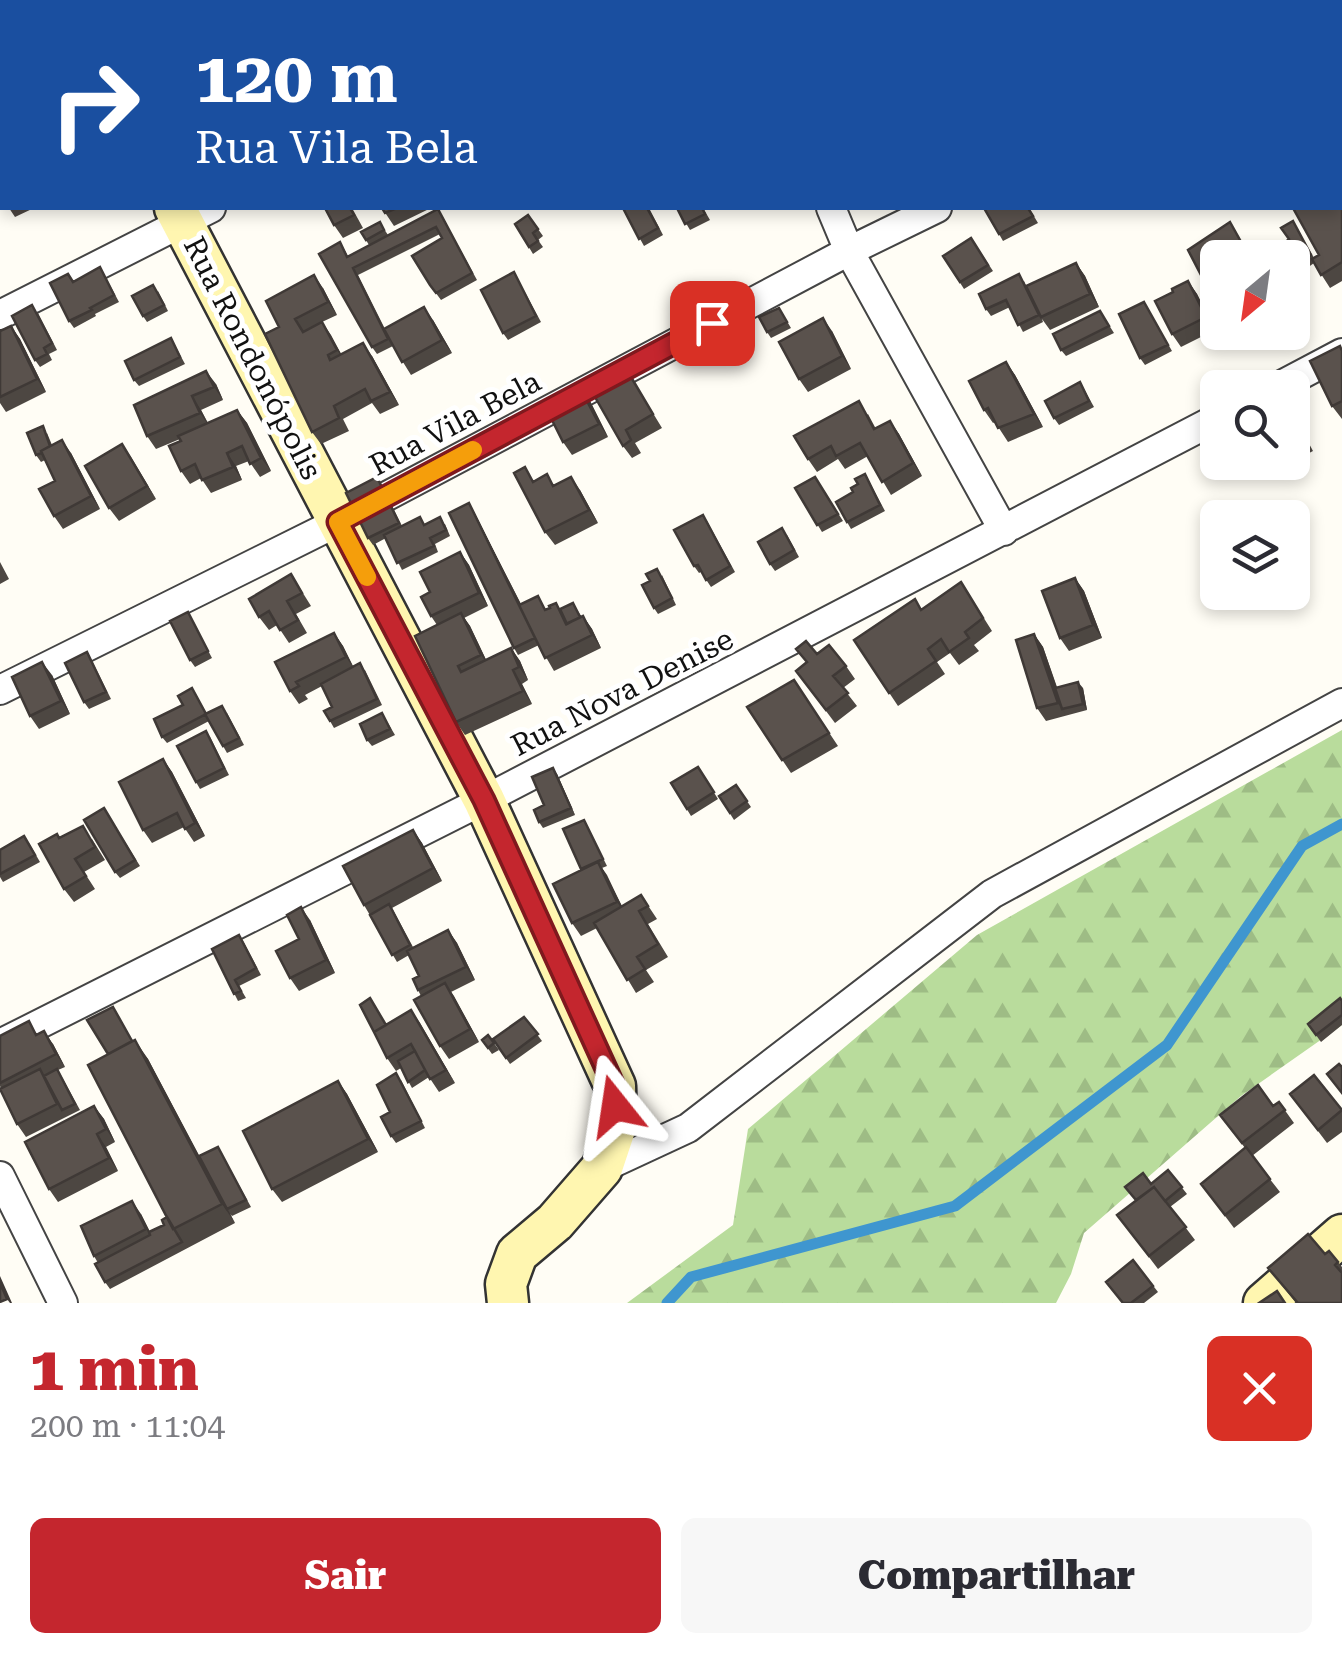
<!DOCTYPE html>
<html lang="pt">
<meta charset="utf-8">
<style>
:root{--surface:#fff;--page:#f7f7f7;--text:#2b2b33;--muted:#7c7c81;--accent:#c4262e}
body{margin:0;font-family:"Roboto Serif",serif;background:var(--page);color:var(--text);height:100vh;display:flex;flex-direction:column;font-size:38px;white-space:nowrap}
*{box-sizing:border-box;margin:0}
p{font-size:32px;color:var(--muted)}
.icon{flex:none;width:55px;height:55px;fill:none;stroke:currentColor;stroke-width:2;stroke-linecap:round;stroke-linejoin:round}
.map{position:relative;height:1303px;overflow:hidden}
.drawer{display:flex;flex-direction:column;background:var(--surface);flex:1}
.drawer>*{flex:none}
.top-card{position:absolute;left:0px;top:0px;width:1342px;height:210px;box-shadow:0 5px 15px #0003;background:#1a4fa0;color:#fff;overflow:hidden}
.needle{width:65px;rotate:209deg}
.controls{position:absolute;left:1200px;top:240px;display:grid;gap:20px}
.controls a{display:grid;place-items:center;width:110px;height:110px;border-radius:15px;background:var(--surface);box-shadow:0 5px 15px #0003;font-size:50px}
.pin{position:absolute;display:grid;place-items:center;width:85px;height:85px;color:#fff;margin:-42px;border-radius:20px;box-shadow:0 5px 15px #0006}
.me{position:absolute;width:110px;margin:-55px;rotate:345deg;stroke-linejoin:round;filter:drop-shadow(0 0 8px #0008)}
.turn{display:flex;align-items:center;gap:35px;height:210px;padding:0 30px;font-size:45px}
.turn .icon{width:130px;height:130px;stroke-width:2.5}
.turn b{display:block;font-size:70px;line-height:85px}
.round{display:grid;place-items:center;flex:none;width:105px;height:105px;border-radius:15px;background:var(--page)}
.headline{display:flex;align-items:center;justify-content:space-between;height:170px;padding:0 30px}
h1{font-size:60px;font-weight:800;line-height:75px;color:var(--accent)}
.button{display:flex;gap:20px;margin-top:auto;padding:20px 30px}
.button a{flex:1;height:115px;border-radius:15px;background:var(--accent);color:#fff;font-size:40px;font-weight:800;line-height:115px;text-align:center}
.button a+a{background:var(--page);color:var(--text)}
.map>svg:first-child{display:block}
.forest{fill:url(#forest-firs)}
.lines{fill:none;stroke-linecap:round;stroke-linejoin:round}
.stream{stroke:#3f96cf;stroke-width:11}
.street-casing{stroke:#444;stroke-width:32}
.secondary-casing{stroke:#333;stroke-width:45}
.street{stroke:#fff;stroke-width:28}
.secondary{stroke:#fff6b0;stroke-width:40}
.wall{fill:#4d4742}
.shaded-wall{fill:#3f3936}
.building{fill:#5a524d;stroke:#3f3936;stroke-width:2.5}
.route-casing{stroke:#7f191e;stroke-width:25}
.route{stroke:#c4262e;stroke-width:18}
.slow{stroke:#f59e0b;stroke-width:18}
.labels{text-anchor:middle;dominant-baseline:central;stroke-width:10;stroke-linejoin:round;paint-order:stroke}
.street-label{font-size:30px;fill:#111;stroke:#fff}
</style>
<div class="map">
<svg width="1342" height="1303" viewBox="0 0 1342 1303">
<defs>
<pattern id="forest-firs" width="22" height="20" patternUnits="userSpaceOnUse" patternTransform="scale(2.5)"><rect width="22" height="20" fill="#b9dc9c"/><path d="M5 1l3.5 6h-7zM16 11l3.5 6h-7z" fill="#9ebc85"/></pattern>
</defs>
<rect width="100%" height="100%" fill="#fffdf5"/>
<!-- forest -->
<path class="forest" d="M1342,730V1025L1241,1096L1084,1233L1071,1274L1056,1303H627L733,1225L748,1129L977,935Z"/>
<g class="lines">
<!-- stream -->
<path class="stream" d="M667,1303L691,1277L955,1206L1167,1045L1302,846L1342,824"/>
<defs>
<path id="street" d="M745,0L746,2
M618,2L623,0
M831,208L849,251L1004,531
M0,315L211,208
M1276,388L1342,353
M0,690L338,522L849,251L937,208
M0,1044L484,800L1218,418
M602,1168L688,1128L992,894L1342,703
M0,1176L63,1303"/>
<path id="secondary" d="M69,0L71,2
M175,208L484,800L615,1086L616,1126L602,1168L555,1222L517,1254L506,1284L508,1303
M1264,1303L1342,1235"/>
</defs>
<!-- street casing -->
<use href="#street" class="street-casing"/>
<!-- secondary casing -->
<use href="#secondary" class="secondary-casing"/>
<!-- street -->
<use href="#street" class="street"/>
<!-- secondary -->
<use href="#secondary" class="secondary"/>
</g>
<!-- wall -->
<path class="wall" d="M188,0H224V1L189,2Z
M275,0H314L308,2H277Z
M373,0H392L393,2H374Z
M761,0H844L845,1L842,2H762Z
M980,0H1000L1001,2H982Z
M1051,0H1173L1175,2H1052Z
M1342,202V281L1330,288L1314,263L1292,279V258L1289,239L1293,221L1314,258L1319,255Z
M9,208H34L15,217Z
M352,208L363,228L343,238L334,225Z
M382,208H431L394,226Z
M623,208H649L663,235L644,246Z
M677,208H703L710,220L690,230Z
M1029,208L1038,223L1003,241L999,234Z
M438,209L477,280L441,300L430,285L442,238L440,234L358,275L385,329L433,320L452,353L411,375L393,346L377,354L372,347L340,242L348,256L369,245L361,232L384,229L388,235Z
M528,215L543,236L538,240L543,247L533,254L515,224Z
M971,238L993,271L964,289L943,256Z
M1076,263L1085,276L1099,307L1050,330L1042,319L1043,322L1023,332L1010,307L991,316L986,309L1024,281L1031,296Z
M514,272L541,322L508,340L503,333Z
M104,274L119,302L95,314L96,316L74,328L69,321L73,282Z
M1188,281L1197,294L1215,330L1181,347L1172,334L1173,292Z
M323,288L337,315L322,322L341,354L372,356L399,405L380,414L372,403L343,419L349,431L321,444L312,432L279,327Z
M158,291L168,311L147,322L143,316Z
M1144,302L1172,351L1145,365L1140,358Z
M779,308L791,328L771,338L767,332Z
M37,311L57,350L49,354L52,360L40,367L35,360Z
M1100,311L1114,333L1066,356L1061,350Z
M11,326L20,339L46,392L6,412L0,403V331Z
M832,331L851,369L808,392L799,379Z
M171,338L185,364L139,386L134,380Z
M1342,349V419L1332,406Z
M1006,362L1015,375L1043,427L1008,442L995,422L993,423L984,410Z
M631,377L662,428L635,443L641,453L632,458L623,446Z
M1080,382L1094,407L1059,425L1054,418Z
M216,384L223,400L201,410L208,423L237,410L247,423L271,471L260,477L249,461L236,466L242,480L211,493L201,478L190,484L181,471L180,439L156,449L147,436L134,405Z
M578,384L588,397L608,437L572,455L563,442Z
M1292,412L1313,451L1292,462Z
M868,414L876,429L890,421L899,434L922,476L891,495L868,456L845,469L838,459L817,472L808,459Z
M47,433L52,445L71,453L100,509L63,529L54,516L55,481L45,460L41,462L36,455Z
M122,444L156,499L119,521L109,508Z
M1218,462H1234L1235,465L1219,472L1214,466Z
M1254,462H1268L1258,468Z
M815,477L843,521L822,532L795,488Z
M534,481L580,490L598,523L555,545L545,532Z
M869,481L885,511L851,529L847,522L853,492L858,484Z
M381,484L402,526L445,524L450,536L435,544L438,552L402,570L386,538L373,545L368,538Z
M473,510L521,604L547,609H560L573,603L581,616H583L592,629L601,648L554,671L539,645L518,655L514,648Z
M707,521L735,572L711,587L701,572L699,573L694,566Z
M787,535L799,557L775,571L770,564Z
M460,552L469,565L488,606L464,618L470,626L486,660L511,648L520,661L528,680L522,684L532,704L465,735L456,722L437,625L431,616L430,592Z
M0,562L9,579L0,584Z
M291,574L311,606L296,614L307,633L289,643L277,625L269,630L259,617Z
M662,575L676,605L658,614L654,608Z
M1075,578L1084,591L1102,638L1069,651L1060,638Z
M961,582L992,631L974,645L979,651L959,665L950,653L937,662L945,674L898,706L854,640L922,609Z
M188,612L212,658L195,667L190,660Z
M334,633L343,646L353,667L365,670L382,705L334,728L330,721L332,707L322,686L305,695L308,699L299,704L290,691Z
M1034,634L1043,647L1057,687L1083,688L1087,710L1046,721L1037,708Z
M796,649L817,654L846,666L855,679L843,688L857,706L835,723L796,671L806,662Z
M91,659L111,699L89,709L84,702Z
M52,675L70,714L39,729L30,716Z
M794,680L838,746L791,773L747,707Z
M192,688L207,714L227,713L244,745L227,753L209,721L167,743L162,737Z
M382,713L395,735L372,746L367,740Z
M210,737L229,775L200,789L196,782Z
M163,759L172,772L205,836L194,842L184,827L152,843L143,830Z
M698,767L718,799L691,816L671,783Z
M557,774L575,815L543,828L539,822Z
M736,785L751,807L734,820L719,796Z
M104,808L140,866L120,878L115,872Z
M584,820L607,866L602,868L622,906L641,895L657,919L648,924L668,957L646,970L654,982L636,993L597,928L581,936L572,923L582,870Z
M413,830L422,843L442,881L392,908L413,947L448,930L457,943L475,980L451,992L479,1042L449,1059L440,1046L421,996L418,990L419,976L409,955L397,962L364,905Z
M60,838L92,839L105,860L84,872L95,889L74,902L64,889Z
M29,843L40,862L3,882L0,877V850Z
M310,920L335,973L299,991L290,978L299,939Z
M243,941L261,975L239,986L246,998L238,1001L212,949Z
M1342,1001V1025L1321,1042L1308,1024Z
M411,1010L455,1083L439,1092L429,1077L412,1088L401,1068L396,1071L387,1058V1024Z
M524,1017L542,1041L510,1064L493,1039Z
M38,1034L53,1044L65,1067L58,1070L80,1110L26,1137L17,1124L0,1086V1036Z
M488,1035L499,1050L492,1054L482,1040Z
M133,1041L148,1059L199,1156L218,1147L251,1207L232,1216L230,1214L235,1223L110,1289L105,1282L98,1263L94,1256L141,1214L150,1232L164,1225L167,1217Z
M401,1080L425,1128L396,1143L391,1136L390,1112Z
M338,1081L347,1094L378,1152L282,1202L272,1189Z
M1290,1094L1342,1110V1132L1327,1143Z
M1279,1102L1294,1123L1252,1156L1280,1192L1234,1228L1201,1184L1245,1148L1220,1115L1273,1106Z
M94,1106L104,1119L115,1142L106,1147L118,1171L58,1202L49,1189Z
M1168,1170L1187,1194L1170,1207L1195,1240L1158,1269L1117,1215L1136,1201L1151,1184Z
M1329,1251L1342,1267V1303H1296L1268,1268L1325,1254Z
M1133,1260L1158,1292L1144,1303H1122Z"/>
<!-- shaded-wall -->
<path class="shaded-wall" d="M1076,263L1085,276L1099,307L1090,294Z
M314,275L323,288L337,315L328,302Z
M1188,281L1197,294L1215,330L1206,317Z
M424,307L433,320L452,353L442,340Z
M823,318L832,331L851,369L842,356Z
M322,322L331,335L346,363L337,350Z
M11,326L20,339L46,392L37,379Z
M363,343L372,356L399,405L390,392Z
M1006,362L1015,375L1043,427L1034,414Z
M206,371L216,384L223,400L214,387Z
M578,384L588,397L608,437L599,424Z
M192,396L201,410L209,426L200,413Z
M237,410L247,423L271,471L261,458Z
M890,421L899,434L922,476L913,463Z
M62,440L71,453L100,509L91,496Z
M122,444L131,457L156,499L147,486Z
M227,453L236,466L242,480L233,467Z
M571,477L580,490L598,523L589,510Z
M469,503L473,510L541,644L536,637Z
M460,552L469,565L488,606L479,593Z
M1075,578L1084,591L1102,638L1093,625Z
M461,613L470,626L490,668L481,655Z
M583,616L592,629L601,648L592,635Z
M334,633L343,646L355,670L346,657Z
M1034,634L1043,647L1064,709H1062L1067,716L1058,703Z
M511,648L520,661L528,680L519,667Z
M42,662L52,675L70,714L61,701Z
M513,670L522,684L532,704L523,691Z
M1078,682L1083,688L1087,710L1083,704Z
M163,759L172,772L205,836L195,823Z
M553,768L557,774L575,815L571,808Z
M413,830L422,843L442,881L433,868Z
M598,862L607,875L626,915L617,902Z
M301,907L310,920L335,973L326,960Z
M448,930L457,943L475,980L466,967Z
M445,983L454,996L479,1042L470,1029Z
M411,1010L420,1023L455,1083L446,1070Z
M44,1031L53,1044L65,1067L56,1054Z
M135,1040L148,1059L235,1223L222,1204Z
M338,1081L347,1094L378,1152L368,1139Z
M94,1106L104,1119L115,1142L106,1129Z
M97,1134L106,1147L118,1171L109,1158Z
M132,1201L141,1214L155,1242L146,1229Z
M0,1276L12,1303H10L7,1299L0,1283Z"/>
<!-- building -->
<path class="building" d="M696,0H717L718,2H692Z
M761,0H776L778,2H762Z
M776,0H812L807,2H778Z
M909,0H937L933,2H910Z
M1051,0H1150L1146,2H1052Z
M1340,10L1342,13V32L1340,33Z
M1342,38V93L1340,90V39Z
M1342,114V132L1340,129V115Z
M0,137L2,142V153L0,155Z
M2,165V195L0,190V167Z
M1342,166V196L1340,192V167Z
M1340,201L1342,204V262L1321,275L1312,259L1319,255L1293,208H1340Z
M325,208H350L354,215L334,225Z
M382,208H397L385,213Z
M623,208H647L658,228L639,239Z
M677,208H702L705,214L685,224Z
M984,208H1028L1033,216L999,234Z
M438,209L472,273L436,293L430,285L412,256L442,238L436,227L353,268L388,339L372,347L319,254L340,242L347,257Z
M528,215L538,229L533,233L538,241L529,247L515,224Z
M1293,221L1311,255L1292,269V258H1276L1273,254L1289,239L1281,228Z
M380,222L384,230L366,240L361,232Z
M1230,222L1250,258H1218V298L1214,300L1188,250Z
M971,238L988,265L960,282L943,256Z
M1076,263L1090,294L1041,317L1026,286Z
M100,267L114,295L90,308L92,310L69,321L50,283L68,274L73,282Z
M514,272L536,316L503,333L481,290Z
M1019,274L1039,315L1018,325L1006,300L986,309L979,294Z
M314,275L328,302L295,319L303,332L322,322L337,350L328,355L330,360L363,343L390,392L371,401L365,389L334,406L339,418L312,432L265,334L279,327L266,301Z
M1188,281L1206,317L1172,334L1155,301L1173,292L1172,289Z
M153,285L164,305L143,316L132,296Z
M1144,302L1168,345L1140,358L1119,314Z
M32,305L52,343L44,348L47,354L35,360L12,316Z
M424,307L442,340L402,362L384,329Z
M779,308L787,322L767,332L759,317Z
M1100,311L1109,326L1061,350L1053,334Z
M823,318L842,356L799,379L779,342Z
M11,326L37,379L0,397V331Z
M171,338L180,357L134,380L125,361Z
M1340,346L1342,351V401L1332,406L1310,361Z
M1006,362L1034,414L998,428L988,408L984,410L969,381Z
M206,371L214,387L192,396L200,413L147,436L134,405Z
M631,377L653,414L626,430L631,440L623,446L595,397Z
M1080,382L1089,401L1054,418L1045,401Z
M578,384L599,424L563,442L543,402Z
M859,401L874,429L890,421L913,463L882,482L860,443L836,456L831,446L808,459L794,436Z
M237,410L261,458L250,464L242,446L227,453L233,467L202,480L195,464L181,471L169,446L181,441L178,436Z
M1292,414L1308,445L1292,453Z
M43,426L50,446L41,451L42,453L36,455L27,433Z
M1218,436V462H1221L1214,466L1203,443Z
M62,440L91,496L54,516L39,489L55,481L41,451Z
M122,444L147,486L109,508L85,466Z
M525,467L533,482L547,474L553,486L571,477L589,510L545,532L514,473Z
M865,474L880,505L847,522L836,502L853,492L851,488L858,484L855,479Z
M377,477L399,523L368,538L346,493Z
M815,477L838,514L817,525L795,488Z
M469,503L535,638L514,648L449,513Z
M703,515L730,566L706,580L698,565L694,566L674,530Z
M420,517L424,525L440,517L446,530L430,538L434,546L397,563L384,535Z
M782,528L794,550L770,564L758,542Z
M460,552L479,593L431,616L421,597L430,592L420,572Z
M657,569L672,598L654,608L642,585L650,581L646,574Z
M291,574L302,593L287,601L298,620L280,630L269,611L259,617L249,599Z
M1075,578L1093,625L1060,638L1042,591Z
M961,582L983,618L965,632L969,638L949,652L941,639L928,649L936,661L889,693L854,640L915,599L921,610Z
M538,596L545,610L550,608L549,606L556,603L566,624L583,616L592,635L545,658L519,605Z
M573,603L580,617L567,624L560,609Z
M188,612L208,651L190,660L170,621Z
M461,613L481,655L458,666L461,672L511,648L519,667L513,670L523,691L456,722L415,636Z
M334,633L346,657L296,682L299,686L290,691L275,662Z
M1034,634L1058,703L1037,708L1016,640Z
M806,641L817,654L829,645L846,666L833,676L848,693L826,710L796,671L807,662L796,649Z
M87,652L106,692L84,702L65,663Z
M42,662L61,701L30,716L12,677Z
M360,663L377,699L330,721L324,711L332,707L321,684Z
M794,680L829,733L782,760L747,707Z
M1078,682L1083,704L1062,709L1055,688Z
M192,688L206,714L162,737L154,719L183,705L178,696Z
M222,706L239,738L223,746L205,714Z
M382,713L390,729L367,740L360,724Z
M206,731L224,768L196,782L177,746Z
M163,759L195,823L185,829L177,813L143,830L119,782Z
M698,767L714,792L687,809L671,783Z
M553,768L571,808L539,822L534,810L544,805L532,777Z
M736,785L747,801L730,813L719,796Z
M104,808L135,860L115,872L84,820Z
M584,820L603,859L581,869L563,829Z
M83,826L95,847L75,859L86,876L64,889L39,844L57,834L59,838Z
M413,830L433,868L364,905L343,866Z
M24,836L35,855L0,874V850Z
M598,862L617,902L572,923L553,884Z
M641,895L648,906L639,911L658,944L637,957L645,969L627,980L594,923Z
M389,904L410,945L392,955L370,915Z
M301,907L326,960L290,978L276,951L299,939L287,915Z
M448,930L466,967L418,990L413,979L419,976L407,951Z
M239,935L256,968L235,980L241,991L234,994L212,949Z
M445,983L470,1029L440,1046L414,1000Z
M370,998L386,1025L374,1032L360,1005Z
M1340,998L1342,1001V1015L1316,1035L1308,1024Z
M113,1007L132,1041L108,1054L87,1020Z
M411,1010L446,1070L430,1079L411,1044L387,1058L374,1032Z
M524,1017L538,1034L506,1058L493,1039Z
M29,1021L36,1035L44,1031L56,1054L0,1083V1036Z
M488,1035L494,1043L488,1048L482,1040Z
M135,1040L222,1204L173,1229L88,1065Z
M415,1051L425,1070L408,1082L398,1061Z
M1339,1064L1342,1067V1093L1327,1074Z
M40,1069L57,1104L17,1124L0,1089Z
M57,1069L75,1104L62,1110L44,1076Z
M396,1073L421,1121L391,1136L381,1117L390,1112L377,1085Z
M1314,1075L1342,1110L1318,1130L1290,1094Z
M338,1081L368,1139L272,1189L243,1131Z
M1258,1085L1273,1106L1279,1102L1285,1110L1242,1143L1220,1115Z
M94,1106L106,1129L97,1134L109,1158L49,1189L25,1142Z
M218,1147L246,1200L227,1209L199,1156Z
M1246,1147L1270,1179L1225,1215L1201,1184Z
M1168,1170L1182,1187L1165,1201L1154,1187L1136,1200L1125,1187L1143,1173L1151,1184Z
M1154,1187L1186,1227L1149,1256L1117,1215Z
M132,1201L146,1229L94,1256L81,1226Z
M167,1217L182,1242L105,1282L95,1264L150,1235L149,1232L164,1225L162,1220Z
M1308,1234L1325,1254L1329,1251L1338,1262L1335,1265L1342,1273V1303H1298L1268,1268Z
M1133,1260L1153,1286L1131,1303H1123L1106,1282Z
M0,1283L7,1299L0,1302Z
M1277,1291L1285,1303H1259Z"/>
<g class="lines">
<defs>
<path id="route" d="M615,1106L614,1086L484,800L338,522L712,323"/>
</defs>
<!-- route casing -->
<use href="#route" class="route-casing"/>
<!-- route -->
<use href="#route" class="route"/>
<!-- slow -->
<path class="slow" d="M367,577L338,522L473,450"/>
</g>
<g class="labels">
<!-- street labels -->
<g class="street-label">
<text transform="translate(253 358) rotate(63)">Rua Rondonópolis</text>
<text transform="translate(455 423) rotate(-28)">Rua Vila Bela</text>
<text transform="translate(622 692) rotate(-27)">Rua Nova Denise</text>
</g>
</g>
</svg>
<div class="controls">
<a><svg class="needle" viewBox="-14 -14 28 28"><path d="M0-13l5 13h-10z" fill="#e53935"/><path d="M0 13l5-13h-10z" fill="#7c7c81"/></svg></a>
<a><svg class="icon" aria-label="search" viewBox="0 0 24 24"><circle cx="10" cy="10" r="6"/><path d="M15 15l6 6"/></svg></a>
<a><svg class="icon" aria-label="layers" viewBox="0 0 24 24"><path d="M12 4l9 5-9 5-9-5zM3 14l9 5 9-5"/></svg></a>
</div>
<div class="pin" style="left:712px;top:323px;background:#d93025"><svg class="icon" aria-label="arrive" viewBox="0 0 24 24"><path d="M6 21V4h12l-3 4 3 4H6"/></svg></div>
<svg class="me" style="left:615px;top:1106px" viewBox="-20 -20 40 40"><path d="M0-17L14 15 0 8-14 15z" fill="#c4262e" stroke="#fff" stroke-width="4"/></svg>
<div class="top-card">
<div class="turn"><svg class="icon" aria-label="right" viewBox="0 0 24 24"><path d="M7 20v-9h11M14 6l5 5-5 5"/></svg><div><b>120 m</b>Rua Vila Bela</div></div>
</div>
</div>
<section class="drawer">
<div class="headline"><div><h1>1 min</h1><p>200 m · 11:04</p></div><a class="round" style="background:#d93025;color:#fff"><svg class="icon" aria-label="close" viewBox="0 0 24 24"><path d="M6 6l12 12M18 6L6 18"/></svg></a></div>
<div class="button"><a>Sair</a><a>Compartilhar</a></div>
</section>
